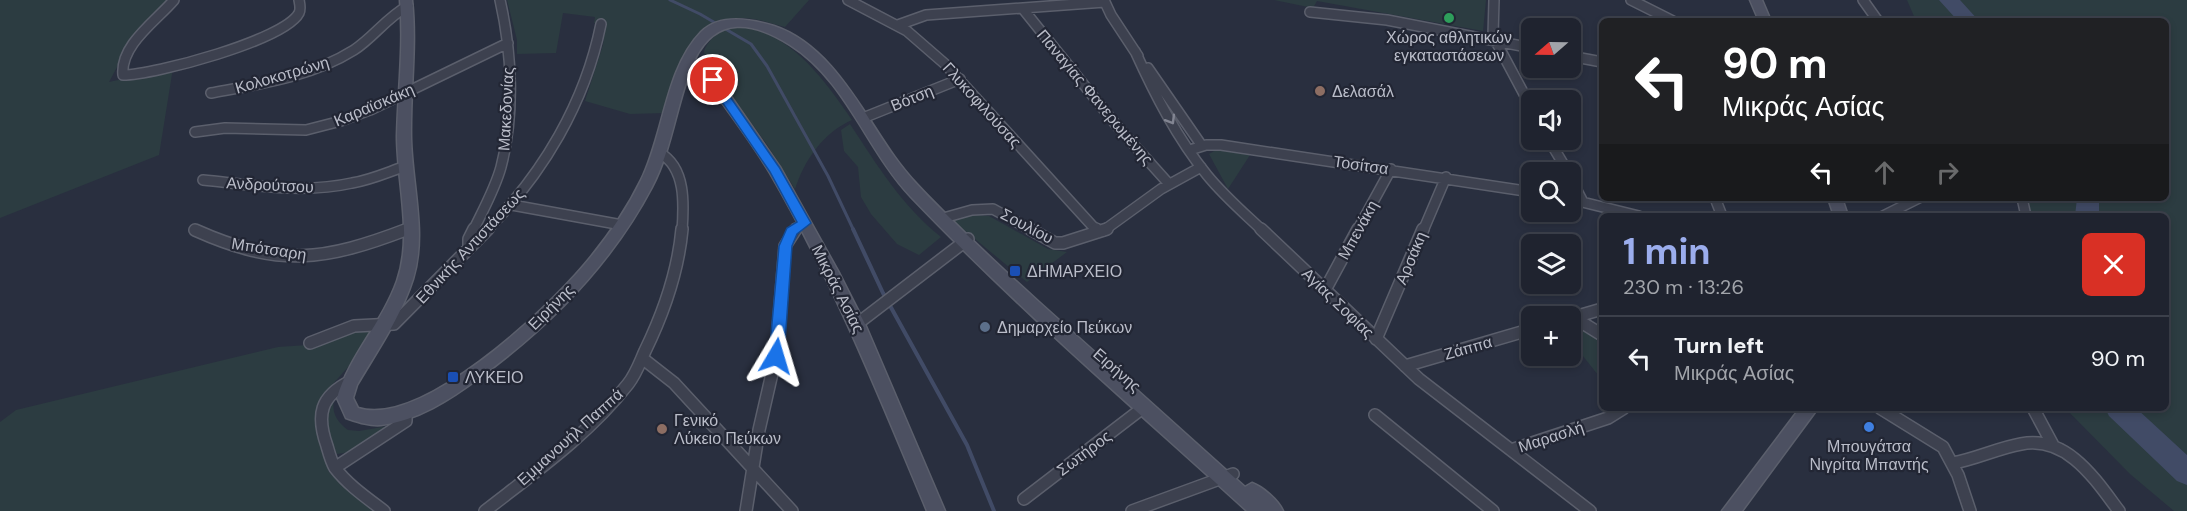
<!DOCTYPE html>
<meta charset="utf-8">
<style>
:root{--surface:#1f232f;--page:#2c2f3b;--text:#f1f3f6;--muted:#a1a4aa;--line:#3c404b;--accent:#9baded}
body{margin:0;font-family:"DM Sans",sans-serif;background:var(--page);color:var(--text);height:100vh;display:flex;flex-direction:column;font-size:22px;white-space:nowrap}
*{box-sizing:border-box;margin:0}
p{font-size:20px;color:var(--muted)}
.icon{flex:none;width:33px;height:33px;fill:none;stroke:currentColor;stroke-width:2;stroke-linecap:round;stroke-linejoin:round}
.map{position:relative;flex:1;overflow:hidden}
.side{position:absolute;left:1599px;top:213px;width:570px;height:198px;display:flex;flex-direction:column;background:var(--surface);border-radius:9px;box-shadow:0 3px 9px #0003,0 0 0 2px var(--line)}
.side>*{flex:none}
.guide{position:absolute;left:1599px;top:18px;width:570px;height:183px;border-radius:9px;box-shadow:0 3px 9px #0003,0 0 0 2px var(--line);background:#202124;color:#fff;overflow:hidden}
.needle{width:39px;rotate:250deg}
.tools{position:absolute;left:1521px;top:18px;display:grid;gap:12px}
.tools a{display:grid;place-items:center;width:60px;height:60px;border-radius:9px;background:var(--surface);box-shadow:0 3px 9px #0003,0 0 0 2px var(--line);font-size:30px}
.pin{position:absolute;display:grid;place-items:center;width:51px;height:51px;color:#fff;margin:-26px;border:3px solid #fff;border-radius:50%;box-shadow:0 2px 6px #0007}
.me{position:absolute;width:66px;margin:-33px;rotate:7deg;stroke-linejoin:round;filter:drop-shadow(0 0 4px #0008)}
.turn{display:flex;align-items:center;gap:21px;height:126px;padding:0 24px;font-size:27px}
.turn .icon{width:78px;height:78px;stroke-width:2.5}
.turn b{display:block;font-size:42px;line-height:51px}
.lanes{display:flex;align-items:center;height:57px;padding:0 24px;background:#0003;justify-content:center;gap:30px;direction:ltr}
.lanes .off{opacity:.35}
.round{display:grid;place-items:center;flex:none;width:63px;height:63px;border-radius:9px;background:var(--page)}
.head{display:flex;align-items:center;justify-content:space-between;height:102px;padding:0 24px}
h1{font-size:36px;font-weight:700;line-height:45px;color:var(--accent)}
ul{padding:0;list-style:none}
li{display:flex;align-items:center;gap:18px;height:84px;padding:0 24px;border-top:2px solid var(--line)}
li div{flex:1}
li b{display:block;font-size:22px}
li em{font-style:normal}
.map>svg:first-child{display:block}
.green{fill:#2c3c41}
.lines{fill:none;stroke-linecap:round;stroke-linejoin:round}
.stream-far1{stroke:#414b66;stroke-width:3}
.stream{stroke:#414b66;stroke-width:4}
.river{fill:#414b66;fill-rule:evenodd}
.street-far1-casing{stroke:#5b5f6c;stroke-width:12}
.street-casing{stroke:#5b5f6c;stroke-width:14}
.secondary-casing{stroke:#5b5f6c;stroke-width:3}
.street-far1{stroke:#3d414f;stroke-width:9}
.street{stroke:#3d414f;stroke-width:11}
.secondary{fill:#4c5061;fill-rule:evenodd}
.oneway{stroke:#828592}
.route{fill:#1a73e8;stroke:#114b97;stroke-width:1.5}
.leisure-dot{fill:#2e9e5b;stroke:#222634;stroke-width:2}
.education-dot{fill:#8d6e63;stroke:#222634;stroke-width:2}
.transit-dot{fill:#1a4fb4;stroke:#222634;stroke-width:2}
.service-dot{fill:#5c6f8a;stroke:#222634;stroke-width:2}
.shop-dot{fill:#3f7fe0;stroke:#222634;stroke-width:2}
.labels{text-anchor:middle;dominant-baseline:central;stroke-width:4.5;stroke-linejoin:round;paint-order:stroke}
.poi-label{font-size:16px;fill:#babdc9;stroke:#222634;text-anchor:start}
.street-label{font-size:16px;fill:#babdc9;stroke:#222634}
</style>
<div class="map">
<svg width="2187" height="511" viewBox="0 0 2187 511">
<rect width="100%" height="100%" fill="#292f3f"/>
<!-- green -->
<path class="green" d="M0,0H168L131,41L109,82L173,68L159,155L0,218Z
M507,0H809L785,27C770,23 754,17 739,18C687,19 676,72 665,113L630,114L585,101L603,45L606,22L594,23L595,17L563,13L556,53L517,54V40Z
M1274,0H1486L1483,31L1317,1L1313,8Z
M1907,0H2187V511H2174L2130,474L2065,408H2166V216H2032L2026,198H2166V21H1916Z
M744,27C794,36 825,81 852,120C823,133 805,159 795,189L768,146L705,58L704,51C712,33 725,28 744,27Z
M850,124C877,165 902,206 941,237L919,255L897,244L871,214L861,197L858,167L844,151L841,130Z
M1216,150L1250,155L1228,189L1209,154Z
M975,215L989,216L1048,249L1067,252L1027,282L952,220Z
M1579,324L1602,339V380L1571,341L1570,327Z
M374,328L357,357L323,395L315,423L329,472L372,511H0V422L16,410L278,347L308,345L345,331Z
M335,394C331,410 334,420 348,430L359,431L388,426L350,452L337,454C326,433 323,415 335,394Z"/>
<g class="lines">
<!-- stream-far1 -->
<path class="stream-far1" d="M670,0L700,14L751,44L767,66L828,176L854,231"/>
<!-- stream -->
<path class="stream" d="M853,229L883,293L967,445L994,511"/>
<!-- river -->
<path class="river" d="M1939,0H1960L1979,21H1958Z
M2077,198H2099V216H2075Z
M2105,408H2136L2187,455V485L2177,481L2109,416Z"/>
<defs>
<path id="street-far1" d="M174,0C156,21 120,45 123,75C154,75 285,40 299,13C301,9 300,5 299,0
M848,0L907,31L945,64L1097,231
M1104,0L1111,15L1138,56
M1494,0L1493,36L1532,109
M1631,0L1673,21
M1863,0L1878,21
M1023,9L1117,126L1169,184
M1310,12L1387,20L1532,48
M898,25L926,15L1105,2
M1135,51C1155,95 1177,138 1207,175C1224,196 1244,213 1263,231
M1570,56L1602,62
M1148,68L1202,146
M211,93C260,84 311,77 354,50C374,37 387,17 408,6
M863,118L960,79
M195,132L225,128L306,130L341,121L370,110L508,43
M1549,140L1568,172
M1190,150L1206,145H1221L1532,192
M660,153C686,168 684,204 682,231
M1570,177L1583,202
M203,180C253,185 303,194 352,183C371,180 388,172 406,166
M1715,198L1722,216
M2022,198L2026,216
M1570,199L1639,216
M512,205L622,225
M1883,216L1919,198
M940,219L972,210L993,209L1033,231
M195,230L197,231
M404,231L412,228
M473,231C483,210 495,189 501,167C515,114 512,53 500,0
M486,231C543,174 585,103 601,24
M794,231L805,223
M1103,231L1161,189L1201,167
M1357,231L1391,169
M1423,231L1446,177"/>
<path id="street" d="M1030,229L1055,243H1063L1107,229
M1096,229L1098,232
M1261,229L1419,379L1590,511
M195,230C280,268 324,261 408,229
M469,248V239L474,229
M1325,290L1358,229
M1573,317L1602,335
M1571,318L1602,309
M857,324L968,239
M1376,339L1423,229
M310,343L354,326L394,324L488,229
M642,358L674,383L792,511
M1405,366L1532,329
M351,381C320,396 316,415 327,446C329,453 331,461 335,468C348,485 367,498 384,511
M1880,408L1943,447L1958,475L1970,511
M2033,408L2054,447
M1375,415L1493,511
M1511,450L1608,418L1624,408
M1953,463C1976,459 1998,448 2021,444C2067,435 2095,479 2119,511
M336,467L406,421V412
M1024,499L1144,407
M485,511C535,472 589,434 628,384C636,374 640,362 645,351C664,312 678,273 682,229
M746,511L759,430L776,356L785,246L796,229
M1132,511L1233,474"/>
<path id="secondary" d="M400,0H412C417,46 410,92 411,138C412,185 427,234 413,279C401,317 377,351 357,385L353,398L358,408C421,428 545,311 584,265C606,239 626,211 641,180C664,134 665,69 701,32C720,13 751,19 774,26C831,45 862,111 894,156C911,180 930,198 950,218C979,247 1009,275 1039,302C1108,364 1176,425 1245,487L1252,483C1263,487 1278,500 1283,511H1247C1134,408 1017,308 911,197C867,151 846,80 790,45C754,22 717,15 695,59L710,66L780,167L838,271L865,324L945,511H927C879,396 833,281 770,173C749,138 723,105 700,72L692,66C676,106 672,149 652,187C611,265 549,327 479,378C451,399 417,421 381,425C369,426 358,422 346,418L337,398C349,356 382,323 397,281C413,235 397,184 397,136C398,91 404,46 400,0Z
M1750,0H1762L1771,21H1759Z
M1828,198H1842L1848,216H1834Z
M1800,408H1818L1742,511H1722Z"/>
</defs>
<!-- street-far1 casing -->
<use href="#street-far1" class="street-far1-casing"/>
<!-- street casing -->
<use href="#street" class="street-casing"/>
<!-- secondary casing -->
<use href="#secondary" class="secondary-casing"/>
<!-- street-far1 -->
<use href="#street-far1" class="street-far1"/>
<!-- street -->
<use href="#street" class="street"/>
<!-- secondary -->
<use href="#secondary" class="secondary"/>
</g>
<!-- one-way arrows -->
<defs><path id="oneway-chevron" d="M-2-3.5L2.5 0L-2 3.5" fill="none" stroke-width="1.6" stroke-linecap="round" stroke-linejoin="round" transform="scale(1.5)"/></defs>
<use class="oneway" href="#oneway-chevron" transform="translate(1171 120) rotate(59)"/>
<!-- route -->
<path class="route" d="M713,77L717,78L779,167L811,223L797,234L792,246L784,356L781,360H771L769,356L779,246L787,228L797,222L770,172L707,80Z"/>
<!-- markers -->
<circle class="leisure-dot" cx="1449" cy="18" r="6"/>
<g class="education-dot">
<circle cx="1320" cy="91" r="6"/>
<circle cx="662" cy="429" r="6"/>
</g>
<g class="transit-dot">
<rect x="1009" y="265" width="12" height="12" rx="3"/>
<rect x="447" y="371" width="12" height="12" rx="3"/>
</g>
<circle class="service-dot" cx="985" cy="327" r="6"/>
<circle class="shop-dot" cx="1869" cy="427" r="6"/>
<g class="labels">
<!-- poi labels -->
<g class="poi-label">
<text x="1449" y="37" text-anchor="middle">Χώρος αθλητικών<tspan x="1449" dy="18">εγκαταστάσεων</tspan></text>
<text x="1332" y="91">Δελασάλ</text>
<text x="1027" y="271">ΔΗΜΑΡΧΕΙΟ</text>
<text x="997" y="327">Δημαρχείο Πεύκων</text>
<text x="465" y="377">ΛΥΚΕΙΟ</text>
<text x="674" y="420">Γενικό<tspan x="674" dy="18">Λύκειο Πεύκων</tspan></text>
<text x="1869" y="446" text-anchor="middle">Μπουγάτσα<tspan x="1869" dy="18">Νιγρίτα Μπαντής</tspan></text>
</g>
<!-- street labels -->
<g class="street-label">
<text transform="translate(282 75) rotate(-16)">Κολοκοτρώνη</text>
<text transform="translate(1095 97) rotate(50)">Παναγίας Φανερωμένης</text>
<text transform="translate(912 98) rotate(-22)">Βότση</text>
<text transform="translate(374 105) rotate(-23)">Καραϊσκάκη</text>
<text transform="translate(982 105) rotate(48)">Γλυκοφιλούσας</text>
<text transform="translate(506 109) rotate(-87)">Μακεδονίας</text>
<text transform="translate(1361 165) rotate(8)">Τοσίτσα</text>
<text transform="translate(270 185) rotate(3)">Ανδρούτσου</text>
<text transform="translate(1027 226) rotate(28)">Σουλίου</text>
<text transform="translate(1358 230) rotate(-61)">Μπενάκη</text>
<text transform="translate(470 246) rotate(-47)">Εθνικής Αντιστάσεως</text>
<text transform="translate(269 249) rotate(9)">Μπότσαρη</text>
<text transform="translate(1411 258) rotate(-67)">Αρσάκη</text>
<text transform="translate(838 289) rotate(63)">Μικράς Ασίας</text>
<text transform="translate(1338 303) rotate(44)">Αγίας Σοφίας</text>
<text transform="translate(551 307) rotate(-45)">Ειρήνης</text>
<text transform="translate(1468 348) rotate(-16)">Ζάππα</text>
<text transform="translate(1117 370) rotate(41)">Ειρήνης</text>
<text transform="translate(570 437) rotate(-42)">Εμμανουήλ Παππά</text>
<text transform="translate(1551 437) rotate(-18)">Μαρασλή</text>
<text transform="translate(1084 453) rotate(-37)">Σωτήρος</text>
</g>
</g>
</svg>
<div class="tools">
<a><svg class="needle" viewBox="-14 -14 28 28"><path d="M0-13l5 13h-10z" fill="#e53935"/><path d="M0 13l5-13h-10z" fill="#a1a4aa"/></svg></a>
<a><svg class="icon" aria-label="sound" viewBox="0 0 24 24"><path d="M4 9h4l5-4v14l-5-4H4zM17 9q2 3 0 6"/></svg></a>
<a><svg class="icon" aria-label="search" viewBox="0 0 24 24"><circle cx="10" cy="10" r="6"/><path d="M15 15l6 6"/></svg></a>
<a><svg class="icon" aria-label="layers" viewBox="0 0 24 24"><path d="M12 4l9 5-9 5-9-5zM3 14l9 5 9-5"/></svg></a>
<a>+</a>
</div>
<div class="pin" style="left:713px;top:80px;background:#d93025"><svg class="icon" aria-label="arrive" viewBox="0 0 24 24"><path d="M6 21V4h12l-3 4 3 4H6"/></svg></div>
<svg class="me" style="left:776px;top:356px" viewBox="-20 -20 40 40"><path d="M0-17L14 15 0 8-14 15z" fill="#1a73e8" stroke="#fff" stroke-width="4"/></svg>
<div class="guide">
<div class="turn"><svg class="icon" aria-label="left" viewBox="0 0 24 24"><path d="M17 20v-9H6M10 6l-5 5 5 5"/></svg><div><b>90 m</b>Μικράς Ασίας</div></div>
<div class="lanes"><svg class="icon" aria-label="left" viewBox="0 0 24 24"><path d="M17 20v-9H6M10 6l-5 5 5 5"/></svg><svg class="icon off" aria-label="ahead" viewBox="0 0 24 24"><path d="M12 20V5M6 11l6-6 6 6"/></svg><svg class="icon off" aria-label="right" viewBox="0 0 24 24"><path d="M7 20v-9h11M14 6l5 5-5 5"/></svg></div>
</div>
<section class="side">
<div class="head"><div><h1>1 min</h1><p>230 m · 13:26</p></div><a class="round" style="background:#d93025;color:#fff"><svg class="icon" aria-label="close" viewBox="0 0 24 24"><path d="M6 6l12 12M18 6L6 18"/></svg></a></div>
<ul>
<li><svg class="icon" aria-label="left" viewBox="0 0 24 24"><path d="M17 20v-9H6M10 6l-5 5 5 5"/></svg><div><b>Turn left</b><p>Μικράς Ασίας</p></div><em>90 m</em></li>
</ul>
</section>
</div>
